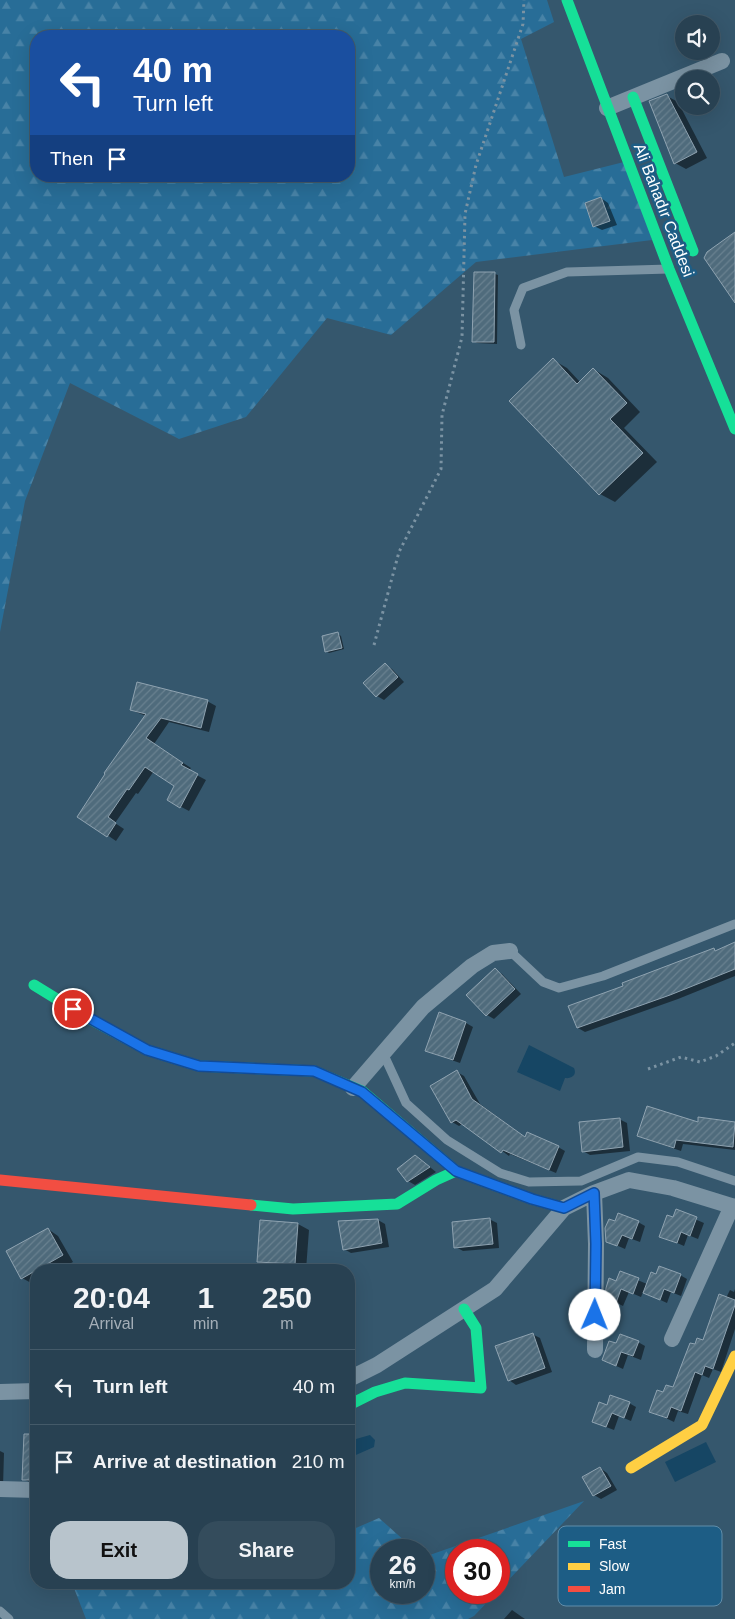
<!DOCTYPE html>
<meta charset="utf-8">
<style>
:root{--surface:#284152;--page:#344c5c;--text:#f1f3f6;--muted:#a5afb8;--line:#445a69;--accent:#b8c4cc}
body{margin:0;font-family:Arial,sans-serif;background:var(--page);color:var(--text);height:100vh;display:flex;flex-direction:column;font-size:19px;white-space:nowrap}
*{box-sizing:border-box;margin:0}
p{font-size:16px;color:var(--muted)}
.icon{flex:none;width:28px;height:28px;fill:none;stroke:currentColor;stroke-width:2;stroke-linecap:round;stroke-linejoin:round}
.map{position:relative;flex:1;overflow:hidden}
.details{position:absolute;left:30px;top:1264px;width:325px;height:325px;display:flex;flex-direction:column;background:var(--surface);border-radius:20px;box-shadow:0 5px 20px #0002,0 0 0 1px var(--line)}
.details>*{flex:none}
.hud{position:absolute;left:30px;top:30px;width:325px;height:152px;border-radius:20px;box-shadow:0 5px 20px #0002,0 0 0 1px var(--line);background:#1a4fa0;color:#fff;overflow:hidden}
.controls{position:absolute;left:675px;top:15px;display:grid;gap:10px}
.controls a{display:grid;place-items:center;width:45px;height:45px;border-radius:50%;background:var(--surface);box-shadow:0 5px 20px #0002,0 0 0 1px var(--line);font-size:25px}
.speed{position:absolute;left:370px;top:1539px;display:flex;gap:10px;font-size:25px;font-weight:700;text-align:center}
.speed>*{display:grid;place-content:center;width:65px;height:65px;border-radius:50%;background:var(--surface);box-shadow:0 5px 20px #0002,0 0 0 1px var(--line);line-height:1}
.speed small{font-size:12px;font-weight:400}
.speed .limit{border:8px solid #d22;background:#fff;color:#111}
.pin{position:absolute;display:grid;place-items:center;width:42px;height:42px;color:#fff;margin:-21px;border:2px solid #fff;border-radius:50%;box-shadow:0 1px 5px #0007}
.me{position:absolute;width:55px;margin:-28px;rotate:1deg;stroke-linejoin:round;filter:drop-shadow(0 0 4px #0008)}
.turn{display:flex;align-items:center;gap:18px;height:105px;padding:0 20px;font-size:22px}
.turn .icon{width:65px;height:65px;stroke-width:2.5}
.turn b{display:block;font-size:35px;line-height:42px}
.then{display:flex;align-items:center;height:48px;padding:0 20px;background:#0003;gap:10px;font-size:19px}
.eta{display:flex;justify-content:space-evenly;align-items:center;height:85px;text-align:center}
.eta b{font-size:30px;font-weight:700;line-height:35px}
.cta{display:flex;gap:10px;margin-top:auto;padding:10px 20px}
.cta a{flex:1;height:58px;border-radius:20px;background:var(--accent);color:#111;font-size:20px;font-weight:700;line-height:58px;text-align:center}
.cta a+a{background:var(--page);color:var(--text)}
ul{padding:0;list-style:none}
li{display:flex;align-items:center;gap:15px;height:75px;padding:0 20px;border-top:1px solid var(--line)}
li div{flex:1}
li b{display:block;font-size:19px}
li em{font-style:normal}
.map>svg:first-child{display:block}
.forest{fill:url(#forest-firs);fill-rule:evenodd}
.water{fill:#164664}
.shadow{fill:#0007}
.building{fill:url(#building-hatch);stroke:#8fa3b1}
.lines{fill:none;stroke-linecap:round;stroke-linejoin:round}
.path{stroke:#7b93a3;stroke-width:3;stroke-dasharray:2.5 4;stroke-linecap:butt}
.lane{stroke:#7b93a3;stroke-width:9}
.street{stroke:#7b93a3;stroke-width:16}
.fast{stroke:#16e098;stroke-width:11}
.slow{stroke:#ffcf43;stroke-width:11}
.jam{stroke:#f24e42;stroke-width:11}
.route-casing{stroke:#114b97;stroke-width:12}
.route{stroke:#1a73e8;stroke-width:9}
.labels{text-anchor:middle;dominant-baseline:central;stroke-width:5;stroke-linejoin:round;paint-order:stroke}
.street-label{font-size:16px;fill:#fff;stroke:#1d5d85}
.key{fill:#1d5d85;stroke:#618eaa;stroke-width:1}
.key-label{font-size:14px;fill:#fff}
</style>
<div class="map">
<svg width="735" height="1619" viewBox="0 0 735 1619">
<defs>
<pattern id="forest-firs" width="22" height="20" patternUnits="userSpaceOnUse" patternTransform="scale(1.25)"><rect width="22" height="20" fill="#286d97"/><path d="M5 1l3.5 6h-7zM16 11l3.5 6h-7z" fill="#4883a7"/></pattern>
<pattern id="building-hatch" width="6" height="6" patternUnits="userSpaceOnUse" patternTransform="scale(1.25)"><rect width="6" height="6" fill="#4f6b7c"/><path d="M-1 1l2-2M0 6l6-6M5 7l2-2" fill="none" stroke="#698190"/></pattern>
</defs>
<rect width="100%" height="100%" fill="#35576d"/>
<!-- forest -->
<path class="forest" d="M0,0H547L554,22L521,39L564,177L628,161L652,240L476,262L391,335L327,318L246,417L179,439L70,383L25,501L0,632ZM36,36H349V176H36Z
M584,1501L499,1590V1550H456V1592L496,1593L474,1616L468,1619H86L72,1583H211L215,1590L231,1583L349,1582V1531L379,1518L415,1550H381V1592H424V1557Z"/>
<!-- water -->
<path class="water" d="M529,1045L574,1068C577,1075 572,1079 565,1078L560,1091L517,1072Z
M370,1435L375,1440L374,1447L349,1458V1441Z
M706,1442L716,1462L675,1482L665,1462Z"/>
<!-- shadow -->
<path class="shadow" d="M667,96L678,102L707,158L686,169L675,163Z
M601,198L608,203L617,225L602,230L594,226Z
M475,273L495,274L498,275L497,344L477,343L474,341Z
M553,360L567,368L580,382L593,369L608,378L640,412L624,428L657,462L615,502L600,494L511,401Z
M338,634L341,636L344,649L329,653L326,651Z
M385,665L392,669L404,682L384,700L377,696Z
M207,701L216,706L209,732L169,722L154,744L191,768L189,771L206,780L189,811L168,800L176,786L154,771L138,794L136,793L115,823L124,829L116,841L79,816L146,716L131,710Z
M735,944V976L678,999L585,1032L578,1028L714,950L716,951Z
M495,970L502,974L521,994L494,1019L487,1015Z
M439,1014L466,1023L473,1027L460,1063L434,1054L427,1050Z
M457,1072L464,1076L480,1104L526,1138L558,1147L565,1151L556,1173L510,1154L509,1156L464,1123L459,1126L452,1122Z
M619,1119L627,1123L630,1151L590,1155L583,1151Z
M700,1119L735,1123V1150L683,1144L681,1151L646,1139L639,1135L699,1124Z
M416,1156L436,1172L415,1185L408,1181Z
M676,1211L704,1223L698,1239L688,1235L684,1246L661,1236L674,1219Z
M489,1219L497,1223L499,1248L463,1251L456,1247Z
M378,1220L385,1224L389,1247L351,1253L344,1249Z
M638,1222L645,1226L640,1242L629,1238L625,1249L607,1241L615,1223Z
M298,1224L309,1230L306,1270L269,1267L258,1261Z
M48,1229L58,1236L73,1262L58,1270H36V1282L33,1284L22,1278Z
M237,1264L244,1268L245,1270H200V1266Z
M621,1273L647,1284L657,1275H680L687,1279L681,1296L671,1292L667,1303L643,1292L641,1297L629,1292L623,1306L607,1298L617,1282Z
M735,1289V1329L721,1372L713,1369L709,1378L702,1375L688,1414L678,1411L674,1422L651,1411L664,1394L674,1389L696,1346L704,1342L730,1290L734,1292Z
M532,1334L540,1338L552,1372L516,1385L509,1380Z
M36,1336V1350L32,1338Z
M638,1342L645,1346L641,1360L628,1355L623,1369L603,1360L617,1345Z
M629,1403L636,1407L631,1421L619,1416L614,1430L601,1425L608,1406Z
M0,1451L4,1453L3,1487H0Z
M25,1451H36V1485L23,1479Z
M600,1468L607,1473L617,1490L601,1499L594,1495Z
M512,1610L522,1617L525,1619H504Z"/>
<!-- building -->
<path class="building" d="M667,94L697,152L674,164L649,101Z
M601,197L610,221L593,227L585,203Z
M735,232V303L704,258L707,252Z
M474,272H495L494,342H472Z
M553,358L577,384L593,368L627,403L610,419L643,453L599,495L509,401Z
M338,632L342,648L325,652L322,636Z
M385,663L398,677L376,697L363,683Z
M137,682L208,700L201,728L161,718L146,738L183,763L181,765L198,774L180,808L167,800L174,786L145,767L129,790L127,789L108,817L116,823L107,837L77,817L105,774L104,773L146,714L130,710Z
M735,942V969L670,995L577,1028L568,1006L623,986L622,983L714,948L715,951Z
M495,968L515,989L486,1016L466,995Z
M439,1012L466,1022L453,1060L425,1051Z
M457,1070L472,1099L525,1137L527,1132L559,1146L549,1170L503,1150L501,1153L456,1120L451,1123L430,1086Z
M647,1106L698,1122V1117L735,1122L733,1147L676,1140L674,1148L637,1136Z
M620,1118L623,1147L582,1152L579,1122Z
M415,1155L430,1167L407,1182L397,1169Z
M676,1209L697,1217L690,1236L681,1232L677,1243L659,1237L667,1215L673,1217Z
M618,1213L639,1221L632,1239L622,1235L617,1246L606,1242L605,1228L609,1219L615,1221Z
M490,1218L493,1244L454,1248L452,1222Z
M378,1219L382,1243L343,1250L338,1221Z
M260,1220L298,1223L295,1264L257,1262Z
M48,1228L63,1255L21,1279L6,1251Z
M659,1266L681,1274L674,1293L664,1289L660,1300L643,1293L651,1272L656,1274Z
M620,1271L639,1278L633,1294L621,1289L616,1303L605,1299L606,1288L609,1278L616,1281Z
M719,1294L735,1300V1305L713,1369L705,1366L702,1375L695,1372L681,1411L671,1407L667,1418L649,1412L657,1390L663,1392L666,1385L673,1387L690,1343L695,1344L697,1338L703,1340Z
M533,1333L545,1368L508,1381L495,1346Z
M620,1334L639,1341L633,1356L621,1352L616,1366L602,1360L609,1341L616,1343Z
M610,1395L630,1402L624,1418L612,1413L606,1427L592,1422L599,1402L607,1405Z
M24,1434H36V1480H22Z
M600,1467L611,1486L593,1496L582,1477Z"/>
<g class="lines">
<!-- path -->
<path class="path" d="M374,645L399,552L441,469L442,415L462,337L465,214L476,165L523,24L524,0
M648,1069L681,1057L700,1062L716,1056L735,1043"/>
<!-- lane -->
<path class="lane" d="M521,345L514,310L523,288L567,272L669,269
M510,951L543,982L559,988L603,976L735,924
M383,1053L406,1103L447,1140L500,1173L529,1182L581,1181L638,1157L678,1162L735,1181
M0,1611L9,1619"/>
<!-- street -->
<path class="street" d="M607,108L722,61
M353,1088L423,1007L472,966L493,953L510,951
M594,1193L596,1244L595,1350
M672,1339L732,1206
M349,1379L377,1365L495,1289L564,1208L594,1193L629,1180L673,1188L735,1207
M0,1392L36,1391
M0,1489L36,1490"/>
<!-- fast -->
<path class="fast" d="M567,0L669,269L735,429
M633,97L693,251
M34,985L86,1017L147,1050L199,1066L314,1071L362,1091L456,1171L532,1199L564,1208
M251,1205L293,1209L397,1204L436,1180L456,1171
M349,1405L375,1392L405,1383L481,1388L476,1328L464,1309"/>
<!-- slow -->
<path class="slow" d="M631,1468L702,1425L735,1356"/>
<!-- jam -->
<path class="jam" d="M0,1180L251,1205"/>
</g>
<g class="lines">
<defs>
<path id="route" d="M73,1009L147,1050L199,1066L314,1071L362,1092L456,1171L532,1199L564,1208L594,1193L596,1244L595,1315"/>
</defs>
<!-- route casing -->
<use href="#route" class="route-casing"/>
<!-- route -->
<use href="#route" class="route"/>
</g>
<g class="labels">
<!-- street labels -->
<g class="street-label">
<text transform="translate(664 210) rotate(69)">Ali Bahadır Caddesi</text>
</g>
</g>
<!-- legend -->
<rect x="558" y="1526" width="164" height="80" rx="8" class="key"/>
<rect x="568" y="1541" width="22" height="6" fill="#16e098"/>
<rect x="568" y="1563" width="22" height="7" fill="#ffcf43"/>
<rect x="568" y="1586" width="22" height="6" fill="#f24e42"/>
<g class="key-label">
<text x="599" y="1549">Fast</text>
<text x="599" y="1571">Slow</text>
<text x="599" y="1594">Jam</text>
</g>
</svg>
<div class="controls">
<a><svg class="icon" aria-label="sound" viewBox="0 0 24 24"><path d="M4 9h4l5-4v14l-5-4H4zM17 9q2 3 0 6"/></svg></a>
<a><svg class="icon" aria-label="search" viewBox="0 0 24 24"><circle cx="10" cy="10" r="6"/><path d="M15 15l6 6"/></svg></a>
</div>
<div class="speed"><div>26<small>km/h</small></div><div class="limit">30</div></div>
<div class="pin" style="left:73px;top:1009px;background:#d93025"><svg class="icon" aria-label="arrive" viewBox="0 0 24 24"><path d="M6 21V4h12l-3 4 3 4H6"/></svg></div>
<svg class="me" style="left:595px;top:1315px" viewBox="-20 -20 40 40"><circle r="19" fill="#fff"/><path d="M0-13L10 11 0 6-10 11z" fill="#1a73e8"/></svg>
<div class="hud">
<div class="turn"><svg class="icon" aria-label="left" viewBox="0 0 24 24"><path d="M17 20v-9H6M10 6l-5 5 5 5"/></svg><div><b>40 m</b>Turn left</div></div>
<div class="then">Then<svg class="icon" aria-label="arrive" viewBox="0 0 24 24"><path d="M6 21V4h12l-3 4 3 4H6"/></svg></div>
</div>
<section class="details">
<div class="eta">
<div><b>20:04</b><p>Arrival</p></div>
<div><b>1</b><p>min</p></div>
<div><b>250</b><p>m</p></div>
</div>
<ul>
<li><svg class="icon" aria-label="left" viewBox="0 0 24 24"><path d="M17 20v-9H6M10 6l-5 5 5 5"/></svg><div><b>Turn left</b></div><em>40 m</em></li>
<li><svg class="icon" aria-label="arrive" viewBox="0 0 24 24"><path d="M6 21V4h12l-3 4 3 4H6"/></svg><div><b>Arrive at destination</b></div><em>210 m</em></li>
</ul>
<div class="cta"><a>Exit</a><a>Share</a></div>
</section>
</div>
